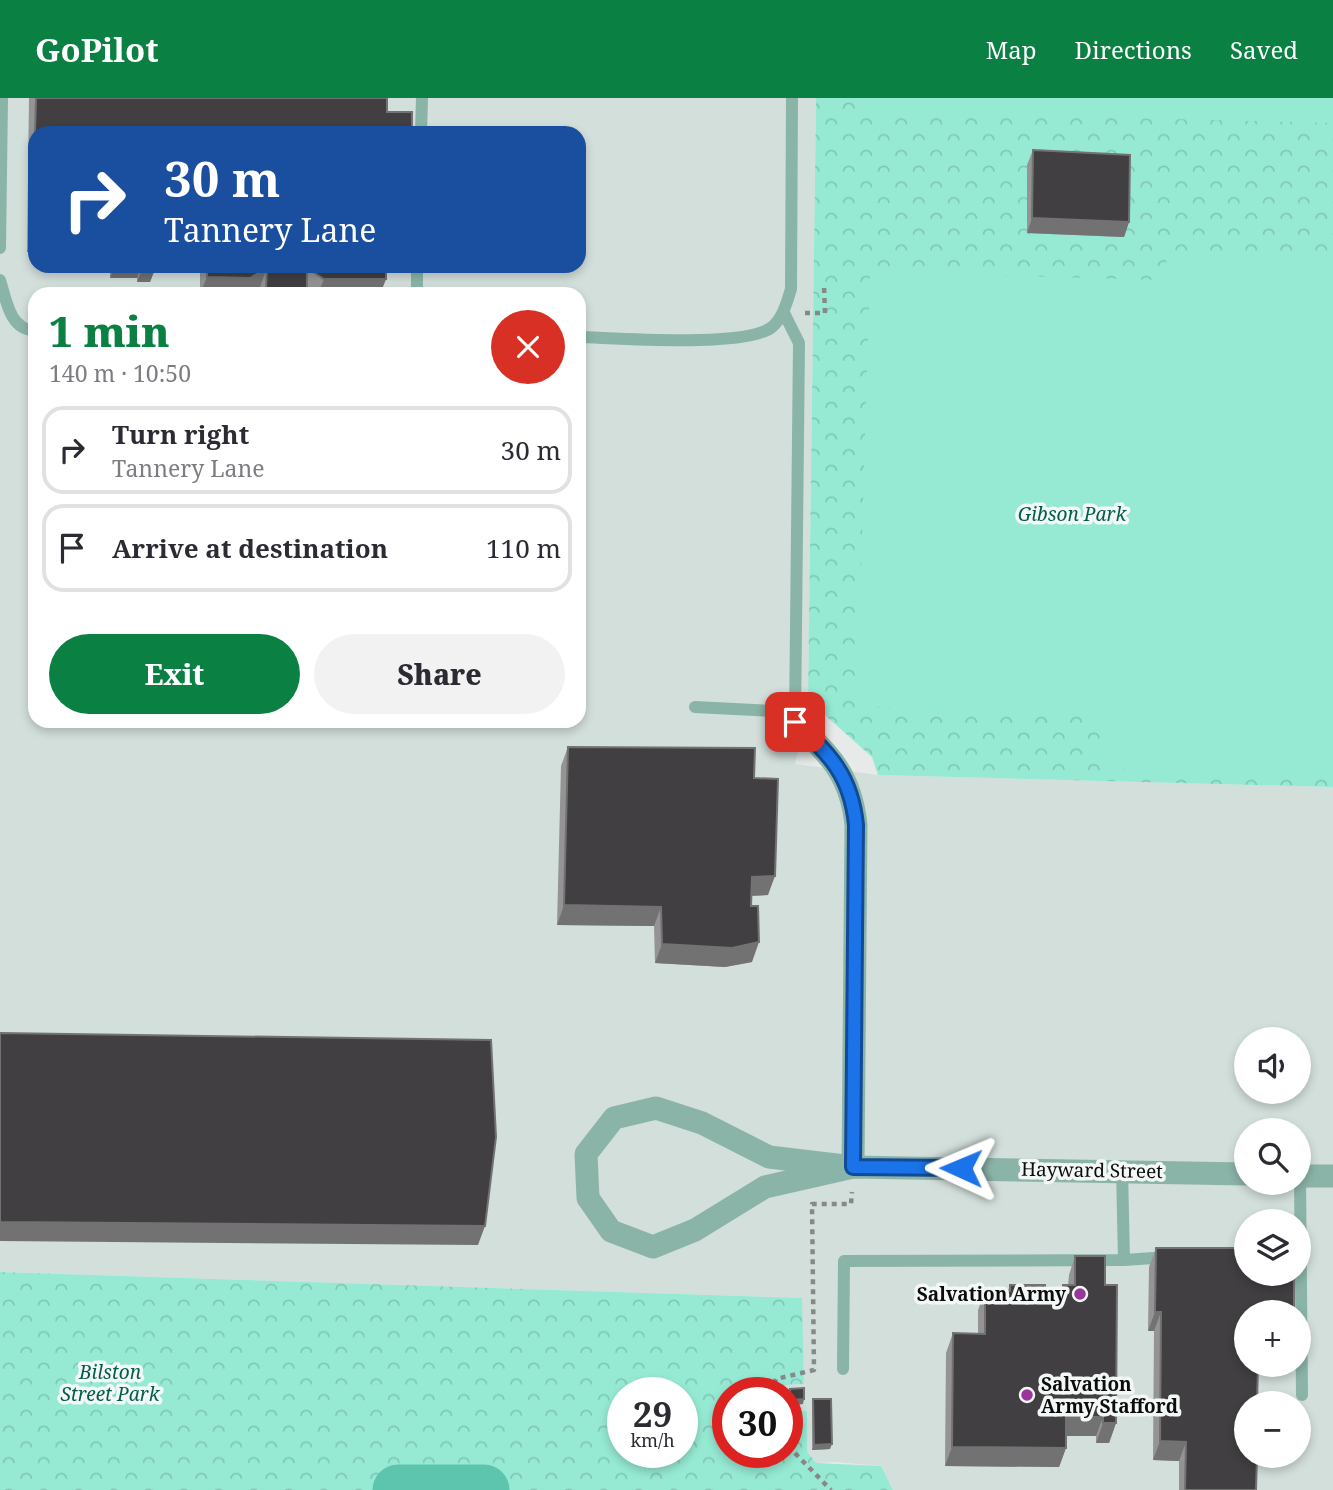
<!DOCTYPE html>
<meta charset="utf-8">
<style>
:root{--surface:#fff;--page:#f2f2f3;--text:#2b2b33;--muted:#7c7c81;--line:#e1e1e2;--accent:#0b8043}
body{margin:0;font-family:"Noto Serif",serif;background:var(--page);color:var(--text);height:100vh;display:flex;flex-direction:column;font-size:26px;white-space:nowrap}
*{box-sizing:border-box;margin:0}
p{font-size:23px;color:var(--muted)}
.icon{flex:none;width:38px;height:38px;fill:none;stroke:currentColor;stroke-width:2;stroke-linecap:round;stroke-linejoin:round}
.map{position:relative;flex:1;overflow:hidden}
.panel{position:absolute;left:28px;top:189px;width:558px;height:441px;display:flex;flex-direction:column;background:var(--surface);border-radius:21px;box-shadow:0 4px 10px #0003}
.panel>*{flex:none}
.guide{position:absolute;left:28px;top:28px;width:558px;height:147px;border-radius:21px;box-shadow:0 4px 10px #0003;background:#1a4fa0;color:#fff;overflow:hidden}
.controls{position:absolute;left:1234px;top:929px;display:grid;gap:14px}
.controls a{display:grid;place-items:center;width:77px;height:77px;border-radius:50%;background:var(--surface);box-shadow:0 4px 10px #0003;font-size:35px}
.speed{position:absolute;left:607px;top:1279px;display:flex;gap:14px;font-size:35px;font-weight:700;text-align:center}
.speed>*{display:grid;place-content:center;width:91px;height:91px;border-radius:50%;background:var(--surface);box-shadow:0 4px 10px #0003;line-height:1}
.speed small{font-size:18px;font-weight:400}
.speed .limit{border:10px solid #d22;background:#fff;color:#111}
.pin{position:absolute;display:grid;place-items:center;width:60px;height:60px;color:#fff;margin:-30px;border-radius:14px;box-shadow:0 4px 10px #0006}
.me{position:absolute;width:77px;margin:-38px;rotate:271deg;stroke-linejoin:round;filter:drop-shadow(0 0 5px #0008)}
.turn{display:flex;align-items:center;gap:24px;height:147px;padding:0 21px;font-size:32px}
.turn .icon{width:91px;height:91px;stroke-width:2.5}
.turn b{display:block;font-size:49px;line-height:60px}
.round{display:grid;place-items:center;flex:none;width:74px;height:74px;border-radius:37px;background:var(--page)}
.head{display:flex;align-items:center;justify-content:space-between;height:119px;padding:0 21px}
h1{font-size:42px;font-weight:800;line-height:52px;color:var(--accent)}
.cta{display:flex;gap:14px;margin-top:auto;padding:14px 21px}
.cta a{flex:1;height:80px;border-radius:42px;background:var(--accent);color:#fff;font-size:28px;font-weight:800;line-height:80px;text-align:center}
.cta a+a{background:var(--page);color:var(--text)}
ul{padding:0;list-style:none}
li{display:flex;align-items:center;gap:21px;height:88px;margin:0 14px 10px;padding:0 7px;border:4px solid var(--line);border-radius:21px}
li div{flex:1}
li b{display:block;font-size:26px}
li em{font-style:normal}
header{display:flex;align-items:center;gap:42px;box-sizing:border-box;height:98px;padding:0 35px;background:var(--accent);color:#fff}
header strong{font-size:33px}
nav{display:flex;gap:38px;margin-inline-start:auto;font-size:24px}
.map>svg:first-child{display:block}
.built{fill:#d3dfdb;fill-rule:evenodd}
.park{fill:url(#park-crowns);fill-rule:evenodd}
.garden{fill:#96ead4}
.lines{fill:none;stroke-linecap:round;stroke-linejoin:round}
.river{stroke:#5dc5ad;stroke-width:51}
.path{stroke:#878988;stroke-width:4.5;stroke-dasharray:5 5;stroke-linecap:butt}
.lane{stroke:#8bb4a9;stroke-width:12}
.street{stroke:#8bb4a9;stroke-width:23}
.wall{fill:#949494}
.shaded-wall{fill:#727273}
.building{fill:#413f41;stroke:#727273;stroke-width:2}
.route-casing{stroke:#114b97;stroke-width:18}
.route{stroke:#1a73e8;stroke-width:12}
.poi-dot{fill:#9a359b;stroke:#f3f7f6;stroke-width:2.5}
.labels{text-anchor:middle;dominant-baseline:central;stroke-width:7;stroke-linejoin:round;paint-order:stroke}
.park-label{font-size:19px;font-style:italic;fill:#005d4d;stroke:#f3f7f6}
.street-label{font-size:19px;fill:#0b0c0c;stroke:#f3f7f6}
.poi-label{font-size:19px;font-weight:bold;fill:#0b0c0c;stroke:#f3f7f6;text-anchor:end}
</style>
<header>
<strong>GoPilot</strong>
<nav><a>Map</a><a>Directions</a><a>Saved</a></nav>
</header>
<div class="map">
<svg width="1333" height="1392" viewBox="0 0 1333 1392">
<defs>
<pattern id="park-crowns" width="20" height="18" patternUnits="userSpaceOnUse" patternTransform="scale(1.75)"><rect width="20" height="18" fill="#96ead4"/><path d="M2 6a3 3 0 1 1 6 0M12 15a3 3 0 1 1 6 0" fill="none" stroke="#80c8b5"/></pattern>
</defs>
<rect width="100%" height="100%" fill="#e6eae8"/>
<!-- built -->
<path class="built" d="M0,0H816L808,602L795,666L878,677L1333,689V1392H893L881,1368L835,1364L816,1365L807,1353V1314H788V1295H784V1287L804,1286L801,1200L0,1174ZM35,35H579V168H35ZM35,196H579V623H35ZM1246,942H1298V994H1246ZM1246,1032H1298V1085H1246ZM1246,1124H1298V1176H1246ZM1246,1214H1298V1267H1246ZM1246,1306H1298V1358H1246Z"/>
<!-- park -->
<path class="park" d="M816,0H1333V689L878,677L872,659L808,602Z
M0,1174L802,1200L804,1286L785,1287L784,1295H728V1354H788V1314L807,1313V1353L816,1365L881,1368L893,1392H0ZM623,1295H682V1354H623Z"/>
<!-- garden -->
<path class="garden" d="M864,0H1333V25L863,13Z
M1167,154L1333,158V677L1100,671L1101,615L857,608L870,174L1165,182Z"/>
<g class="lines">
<!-- river -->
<path class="river" d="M398,1392H484"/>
<!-- path -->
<path class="path" d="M805,215H825L824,188
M770,1295L776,1281L814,1272L812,1106H851L852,1094
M788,1348L831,1392"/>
<!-- lane -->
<path class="lane" d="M421,35L422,0
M0,150L2,0
M0,182C6,201 10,233 35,232
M417,196V168
M579,239C617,240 746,250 772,229C783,220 787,204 791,191L792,0
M695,609L773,613L795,624L799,245L784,215
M1300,1078L1302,1297
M1124,1162L1169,1159
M843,1271L844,1163L1124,1162L1122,1072"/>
<!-- street -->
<path class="street" d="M795,624C830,657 851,677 856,727L853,1069
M853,1069L765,1089L695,1132L653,1149L611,1133L588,1100L586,1056L614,1020L656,1010L702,1025L769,1059L853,1069L1246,1076
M1298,1078H1333"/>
</g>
<!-- wall -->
<path class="wall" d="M29,0H387L35,35V154H27Z
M1033,52L1129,124L1124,139L1027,135V67Z
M110,168H386V181L380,196H311L306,193L305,196H260V189L248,196H200V171H155L150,184H137V180H110Z
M568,649L754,680L768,797L752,798V864L725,869L655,865L654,828L557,827L561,668Z
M1156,1150L1294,1213L1293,1214H1246L1256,1392H1179V1363L1153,1362L1154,1233H1148L1149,1169Z
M1075,1158L1105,1187L1116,1325L1109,1345H1096V1338H1066V1350L1059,1369L945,1368L946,1255L953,1235L978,1236V1212L985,1193H1008L1010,1187L1045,1199H1059L1063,1187H1068L1069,1177Z
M790,1291L803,1306L789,1307L788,1296Z
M813,1301L830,1351L812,1352V1306Z"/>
<!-- shaded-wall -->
<path class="shaded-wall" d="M1032,120L1129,124L1124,139L1027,135Z
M34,135L35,154H27Z
M115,168H141L137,180H110Z
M143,168H201L200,171H155L150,184H137Z
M267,170L260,189L248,196H200L207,179Z
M324,181H386L380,196H318Z
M266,190L307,191L305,196H264Z
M775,778L768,797L745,798L752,779Z
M564,807L661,809L654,828L557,827Z
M759,844L752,864L725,869L655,865L662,846Z
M0,1124L485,1128L478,1147L0,1143Z
M1258,1213H1294L1293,1214H1258Z
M1155,1214H1161L1154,1233H1148Z
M804,1301L803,1306L789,1307L791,1302Z
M1066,1319H1103L1096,1338H1059Z
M1103,1325H1116L1109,1345H1096Z
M1160,1343L1186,1344L1179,1363L1153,1362Z
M832,1346L830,1351L812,1352L814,1347Z
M952,1349L1066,1350L1059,1369L945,1368Z"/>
<!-- building -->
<path class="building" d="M36,0H387V14H412V35H35Z
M1033,52L1130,57L1129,124L1032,120Z
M35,75V135H34Z
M207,168H386V181H324L307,170V191L266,190L267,170L250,180L207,179Z
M568,649L755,650L754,680L778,681L775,778L752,779L751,808H758L759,844L732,850L662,846L661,809L564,807Z
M0,935L491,942L496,1039L485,1128L0,1124Z
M1156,1150H1246V1176H1294V1213H1258V1214H1246V1267H1258L1257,1306H1246V1358H1257L1256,1392H1185L1186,1344L1160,1343L1161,1214H1155Z
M1075,1158H1105V1187H1117L1116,1325H1103V1319H1066V1350L952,1349L953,1235L985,1236V1193H1010V1187H1045V1199H1063V1187H1075Z
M804,1290V1301L791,1302L790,1291Z
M813,1301H831L832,1346L814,1347Z"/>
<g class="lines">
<defs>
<path id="route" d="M795,624C830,657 851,677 856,727L853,1069L961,1070"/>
</defs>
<!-- route casing -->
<use href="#route" class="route-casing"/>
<!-- route -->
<use href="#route" class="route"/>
</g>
<!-- markers -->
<g class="poi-dot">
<circle cx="1080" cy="1196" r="7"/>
<circle cx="1027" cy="1297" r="7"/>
</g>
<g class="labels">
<!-- park labels -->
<g class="park-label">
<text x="1072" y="416">Gibson Park</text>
<text x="110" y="1274">Bilston<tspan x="110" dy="22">Street Park</tspan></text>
</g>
<!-- street labels -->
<g class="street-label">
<text transform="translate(1092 1072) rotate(1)">Hayward Street</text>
</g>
<!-- poi labels -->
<g class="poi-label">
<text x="1066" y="1196">Salvation Army</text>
<text x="1041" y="1286" text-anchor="start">Salvation<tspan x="1041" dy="22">Army Stafford</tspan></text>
</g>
</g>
</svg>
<div class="controls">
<a><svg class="icon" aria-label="sound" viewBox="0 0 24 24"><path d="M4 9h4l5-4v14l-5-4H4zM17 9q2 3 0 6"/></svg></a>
<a><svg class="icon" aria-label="search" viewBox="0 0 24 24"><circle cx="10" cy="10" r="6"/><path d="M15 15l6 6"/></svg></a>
<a><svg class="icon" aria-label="layers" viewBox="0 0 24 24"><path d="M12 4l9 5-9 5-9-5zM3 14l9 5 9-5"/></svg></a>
<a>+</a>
<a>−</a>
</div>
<div class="speed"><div>29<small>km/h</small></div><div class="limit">30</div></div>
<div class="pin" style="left:795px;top:624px;background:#d93025"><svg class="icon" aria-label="arrive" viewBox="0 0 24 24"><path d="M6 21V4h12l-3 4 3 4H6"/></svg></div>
<svg class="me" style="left:961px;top:1070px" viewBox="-20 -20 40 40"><path d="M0-17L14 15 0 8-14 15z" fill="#1a73e8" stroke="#fff" stroke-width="4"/></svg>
<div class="guide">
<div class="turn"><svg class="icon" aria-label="right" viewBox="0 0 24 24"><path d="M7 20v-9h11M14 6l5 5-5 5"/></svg><div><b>30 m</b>Tannery Lane</div></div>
</div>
<section class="panel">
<div class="head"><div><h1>1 min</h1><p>140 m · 10:50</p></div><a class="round" style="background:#d93025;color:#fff"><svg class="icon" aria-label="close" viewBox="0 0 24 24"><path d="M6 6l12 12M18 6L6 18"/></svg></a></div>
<ul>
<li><svg class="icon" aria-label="right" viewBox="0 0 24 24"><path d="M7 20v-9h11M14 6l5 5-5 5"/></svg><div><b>Turn right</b><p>Tannery Lane</p></div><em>30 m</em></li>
<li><svg class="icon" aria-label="arrive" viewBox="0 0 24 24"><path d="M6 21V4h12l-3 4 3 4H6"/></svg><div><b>Arrive at destination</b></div><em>110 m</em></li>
</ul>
<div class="cta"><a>Exit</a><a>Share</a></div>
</section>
</div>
